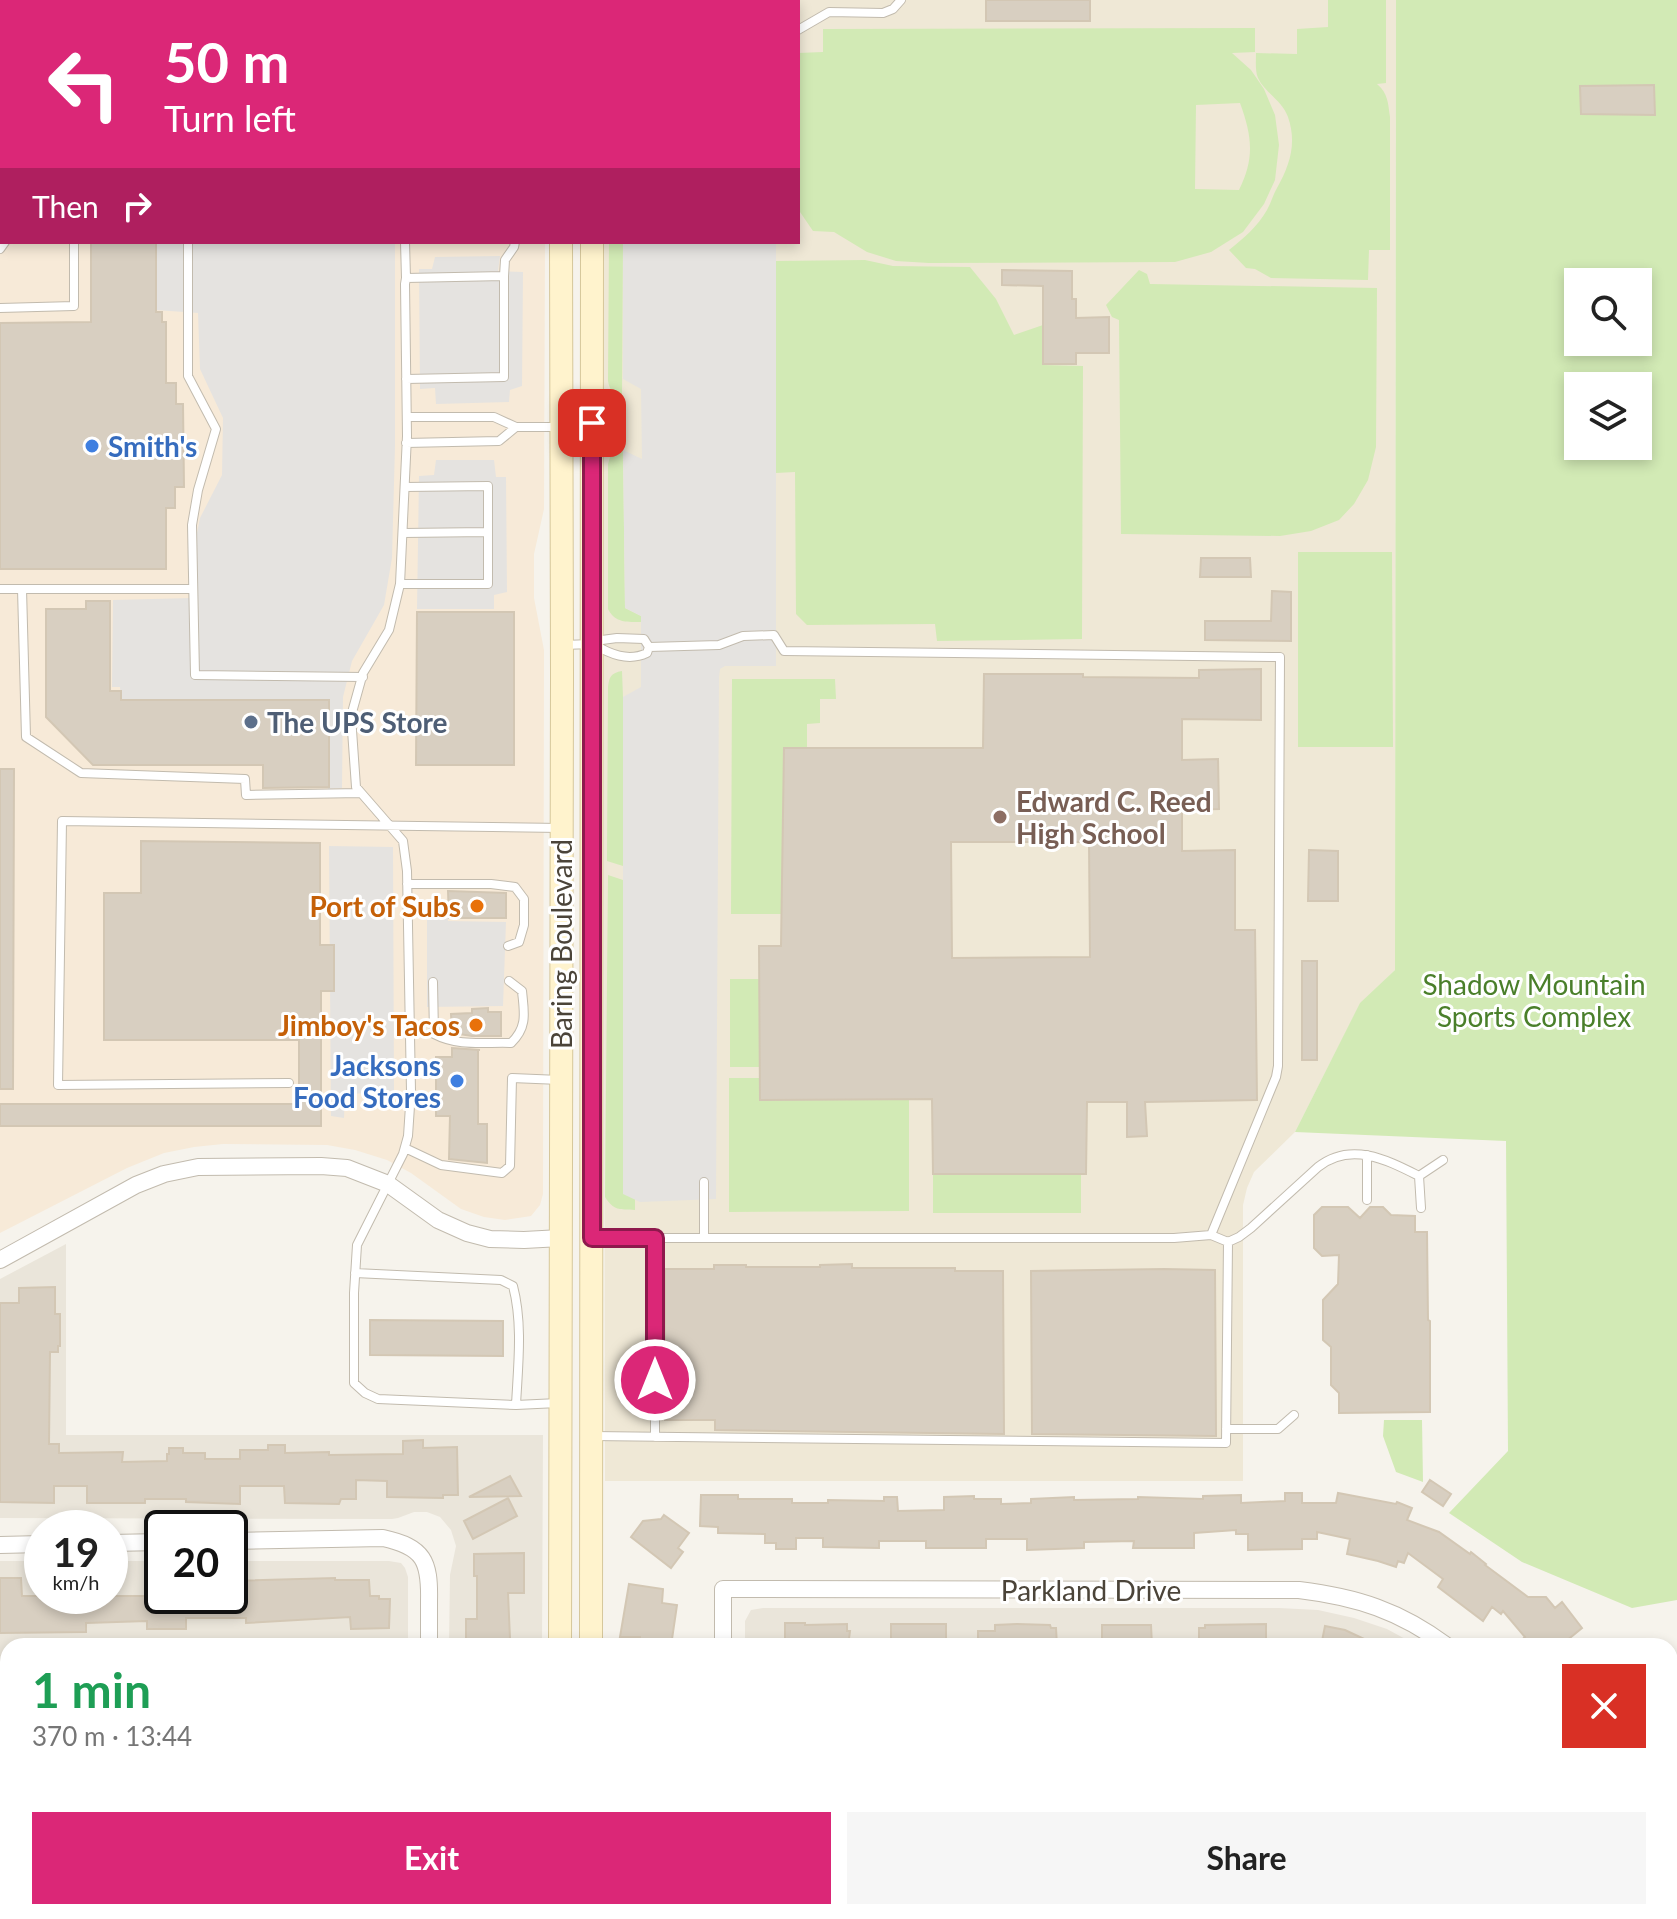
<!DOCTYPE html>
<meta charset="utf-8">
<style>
:root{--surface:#fff;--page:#f6f6f6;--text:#222;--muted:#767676;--accent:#db2777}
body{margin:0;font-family:Lato,sans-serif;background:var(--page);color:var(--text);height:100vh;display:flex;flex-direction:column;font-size:30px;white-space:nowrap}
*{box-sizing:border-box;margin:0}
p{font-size:26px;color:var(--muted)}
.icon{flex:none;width:44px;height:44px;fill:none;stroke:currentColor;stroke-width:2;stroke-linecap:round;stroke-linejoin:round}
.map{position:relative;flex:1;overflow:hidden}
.panel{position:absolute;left:0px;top:1638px;width:1678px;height:282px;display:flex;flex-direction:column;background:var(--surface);border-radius:24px 24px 0 0;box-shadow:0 4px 12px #0003}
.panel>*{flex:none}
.guide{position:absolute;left:0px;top:0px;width:800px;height:244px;box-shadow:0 4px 12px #0003;background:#db2777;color:#fff;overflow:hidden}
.controls{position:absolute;left:1564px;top:268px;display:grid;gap:16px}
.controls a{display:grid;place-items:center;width:88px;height:88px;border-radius:0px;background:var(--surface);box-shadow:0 4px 12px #0003;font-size:40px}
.speed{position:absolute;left:24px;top:1510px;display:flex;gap:16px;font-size:40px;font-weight:700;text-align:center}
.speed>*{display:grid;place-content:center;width:104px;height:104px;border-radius:50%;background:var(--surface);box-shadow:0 4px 12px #0003;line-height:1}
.speed small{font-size:20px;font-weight:400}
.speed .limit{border:4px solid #111;border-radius:12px;background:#fff;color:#111}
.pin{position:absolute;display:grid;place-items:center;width:68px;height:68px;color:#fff;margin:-34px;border-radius:16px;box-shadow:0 4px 12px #0006}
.me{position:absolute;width:88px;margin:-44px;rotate:0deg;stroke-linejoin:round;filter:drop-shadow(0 0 6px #0008)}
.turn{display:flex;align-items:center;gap:28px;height:168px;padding:0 32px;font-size:36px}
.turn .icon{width:104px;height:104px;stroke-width:2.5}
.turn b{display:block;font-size:56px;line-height:68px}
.then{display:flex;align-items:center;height:76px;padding:0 32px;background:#0003;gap:16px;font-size:30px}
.round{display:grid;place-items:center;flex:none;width:84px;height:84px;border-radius:0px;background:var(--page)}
.summary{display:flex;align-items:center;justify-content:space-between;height:136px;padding:0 32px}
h1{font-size:48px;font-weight:700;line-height:60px;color:#1e9e55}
.cta{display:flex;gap:16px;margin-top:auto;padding:16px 32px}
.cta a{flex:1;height:92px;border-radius:0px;background:var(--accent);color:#fff;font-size:32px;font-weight:700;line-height:92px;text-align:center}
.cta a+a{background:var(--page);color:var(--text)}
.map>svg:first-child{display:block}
.residential{fill:#eae5da}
.commercial{fill:#f7ead8}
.education{fill:#efe8d6}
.green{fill:#d2eab5;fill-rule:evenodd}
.parking{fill:#e5e3e0}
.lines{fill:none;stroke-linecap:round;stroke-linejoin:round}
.stream{stroke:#a9d4f2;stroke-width:5}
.building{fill:#d8cfc1;stroke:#d3c7b4;stroke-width:2;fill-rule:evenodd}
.service-casing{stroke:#c2bbae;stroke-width:10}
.minor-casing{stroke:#c2bbae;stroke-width:18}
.secondary-casing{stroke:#d6c79b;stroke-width:24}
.primary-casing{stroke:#e6c16a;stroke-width:26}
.service{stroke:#fff;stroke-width:8}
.minor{stroke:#fff;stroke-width:16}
.secondary{stroke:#fff3cd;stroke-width:22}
.primary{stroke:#ffe39c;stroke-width:24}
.route-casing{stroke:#8e194d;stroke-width:20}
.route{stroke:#db2777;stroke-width:14}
.shop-dot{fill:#3f7fe0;stroke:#fff;stroke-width:3}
.service-dot{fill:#5c6f8a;stroke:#fff;stroke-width:3}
.education-dot{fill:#8d6e63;stroke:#fff;stroke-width:3}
.food-dot{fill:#e8710a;stroke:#fff;stroke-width:3}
.labels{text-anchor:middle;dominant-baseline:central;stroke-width:6;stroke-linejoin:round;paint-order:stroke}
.shop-label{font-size:28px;font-weight:bold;fill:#366cbe;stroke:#fff;text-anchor:start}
.service-label{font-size:28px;font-weight:bold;fill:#4e5e75;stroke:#fff;text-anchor:start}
.education-label{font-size:28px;font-weight:bold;fill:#785e54;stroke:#fff;text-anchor:start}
.food-label{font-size:28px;font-weight:bold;fill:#c56008;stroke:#fff;text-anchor:end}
.street-label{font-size:28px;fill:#4b4439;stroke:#fff}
.park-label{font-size:28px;fill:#4a7f2a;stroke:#fff}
</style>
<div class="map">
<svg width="1677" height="1919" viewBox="0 0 1677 1919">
<rect width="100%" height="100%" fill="#f6f3ec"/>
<!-- residential -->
<path class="residential" d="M66,1244V1435H543L542,1646H449L450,1575L456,1546L451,1530L440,1517L427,1512H414L398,1518L392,1519L0,1518V1279Z
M0,1561H42V1596H110V1561H162V1596H230V1561H389L401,1563L405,1568L408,1577V1646H8V1722H0Z
M763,1608H1279L1318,1610L1354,1618L1387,1629L1418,1646H745V1621L751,1610Z
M1677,1755V1919H1348L1349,1912H1670V1757Z
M0,1813H8V1912H198V1919H0Z
M239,1912H407V1919H239Z
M449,1912H540V1919H449Z
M744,1912H887L877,1919H743Z
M960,1912H1260L1249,1919H950Z"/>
<!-- commercial -->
<path class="commercial" d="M2,220V242H545L544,509L534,554V598L544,650V664L543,1194L540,1205L531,1216L505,1220L484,1217L461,1209L411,1173L387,1160L355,1150L327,1145L223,1144L194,1147L164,1153L127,1168L0,1233V223Z"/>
<!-- education -->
<path class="education" d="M637,0H1396L1395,970L1360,1004L1295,1132L1254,1172L1247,1188L1243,1205V1481H605L603,242H798V2H635Z"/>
<!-- green -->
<path class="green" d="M1328,0H1386V83L1377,84C1388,93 1388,103 1390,117V250H1369L1368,280L1271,278L1255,269L1246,268L1229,250C1243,239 1258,226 1267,210C1271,203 1273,195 1277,188C1290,165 1297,143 1288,117C1282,100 1265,93 1258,78C1255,71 1256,61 1256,53L1297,54V29L1328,27Z
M1396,0H1677V1600L1632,1608L1522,1562L1449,1513L1508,1451L1506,1141L1295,1132L1360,1003L1395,970ZM1578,282H1638V342H1578ZM1578,386H1638V446H1578Z
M1255,28V52L1232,53L1251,70L1264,89L1275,115L1279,145L1275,180L1264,204L1243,232L1211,252L1175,262L929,263L896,261L867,252L834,232L813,231L798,209V53L823,52V29ZM1240,103C1252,136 1255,158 1239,190L1195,189L1196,105Z
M609,242H623L622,397C612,394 610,390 608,381Z
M865,260L893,266L970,267L996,299L1014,335L1043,325V365L1083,366L1082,639L937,641L935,624L807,625L796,614L795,472L776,473V261Z
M1139,270L1147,274L1150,284L1377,288L1376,447L1368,480L1354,504L1339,520L1311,531L1280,536L1121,534L1119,320L1112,317L1106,305Z
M612,450H623L625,608L641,616V622C627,622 615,623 608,609V464Z
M1298,552H1392L1393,747H1298Z
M622,671L623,697V866L607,861L608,687C609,677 611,673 622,671Z
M732,679H835L836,699H820V723L807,724V748H784L782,914H731Z
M608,875L623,880V1193L635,1199V1210C619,1209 614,1211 605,1197Z
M730,979H760V1067H730Z
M729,1078H760L761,1100L909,1099V1211L729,1212Z
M933,1174H1081V1213H933Z
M1384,1420H1422L1423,1482L1396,1472L1383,1436Z"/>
<!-- parking -->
<path class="parking" d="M157,242H395V446L392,558L384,605L352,661L343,697L342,788L328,789L327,699L121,700L120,687H112L113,600L193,598L189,572L200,518L222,475L223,418L200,369L198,313L156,310Z
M623,242H776V666H725L720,669L719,677L716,1199L640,1202L623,1194V697L641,687V616L625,608L623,450L642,459L641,389L623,379Z
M500,256L498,271L523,272L522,386L510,390L509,402L436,404L435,388L420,389L419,269H432L435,257Z
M436,460H494L496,477H506L507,592L494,595V609H417L419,476L434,475Z
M329,846L393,847L394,1092L345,1094L344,1118L331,1116Z
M427,907H447L448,921L506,922L503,1006L427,1007Z"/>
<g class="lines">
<!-- stream -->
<path class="stream" d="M167,2L171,0
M0,135L2,133"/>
</g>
<!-- building -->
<path class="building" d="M986,0H1090V21H986Z
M1654,85L1655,115L1581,114L1580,86Z
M91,242H156V312H162V322H166V383H176V404H183L184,487H175V508H166V569H0V323L91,322Z
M1002,270L1072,271V299H1076V318L1109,317V353H1076V364H1043V286L1002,285Z
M1201,558H1250L1251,577H1200Z
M1272,591L1291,592V641L1205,640V621H1271Z
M86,601H110V691H121V700H329V787L263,788V765H93L46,717V609H86Z
M417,612H514V765H416Z
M1261,669V720L1182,719V760L1218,759L1219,809L1182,810V851L1235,850V930H1255L1257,1100L1145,1102L1147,1136L1127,1137V1102H1087L1086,1174H933L932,1099L760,1100L759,946H781L784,748H983L984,674H1083V677L1199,678V670ZM951,842H1089L1090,957L952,958Z
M0,769H14L13,1089H0Z
M141,841L320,843V945H334V991H321V1126H0V1104H299V1040H104V893H141Z
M1309,850L1338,851V901H1308Z
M448,891L506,893V918H449Z
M1302,961H1317V1060H1302Z
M488,1008V1012H501V1036H472L452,1033L451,1014L472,1013V1009Z
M452,1048L480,1050H478V1124H487V1163L449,1159L450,1116H436V1057H452Z
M1322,1207H1348L1360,1218L1370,1207H1383L1391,1215L1415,1216V1232H1427L1428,1320L1430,1321V1412L1339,1413V1393L1331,1385V1347L1323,1340V1300L1338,1284L1339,1255L1322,1256L1314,1248V1215Z
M852,1264V1268H955V1271H1003L1004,1434L715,1430V1420H665V1269H714V1265H746V1267H820V1265Z
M1164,1269L1215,1270L1216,1436L1032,1434L1031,1271Z
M55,1287V1314H60V1346H58V1352H50L49,1444H59V1453L123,1452L122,1462L167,1461V1454H169V1448H183V1453H205V1459H240V1450H268V1445H285V1453L329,1452V1455L403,1454V1441L423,1440V1448L457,1447L458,1495H443V1498L387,1497V1481L356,1480V1499H341L339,1504L285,1503L284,1486H240V1504L186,1502V1499H145V1503H87V1486H54V1503L0,1502V1303H19V1288Z
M370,1320L503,1321V1356L370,1355Z
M510,1476L521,1496L469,1497Z
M1430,1480L1451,1494L1443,1506L1422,1492Z
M1285,1493H1302V1503H1336L1338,1493L1396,1504L1397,1502L1412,1508L1407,1520L1439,1532L1470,1554L1471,1552L1486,1564L1485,1565L1528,1597H1546L1555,1608L1562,1602L1582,1628L1560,1646H1515L1525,1637L1503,1611L1501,1614L1492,1607L1483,1621L1438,1587L1443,1579L1408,1553L1404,1563L1398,1561L1396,1567L1378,1561L1347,1554L1350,1539L1317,1532V1539H1302V1549L1248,1550V1534H1236V1530L1194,1533V1548H1133L1134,1541L1084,1542V1548L1027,1550V1539H986V1548H926V1541H879V1548L823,1547V1538H796V1549H776V1543H765V1534L718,1533V1527L700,1526L701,1495H738V1499H792V1503H828V1500L884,1501V1497H897L898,1511L944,1510V1497L974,1496V1499H1001V1504L1031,1503V1499L1074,1497V1500L1138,1499V1497L1203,1499V1496L1241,1495V1503L1285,1501Z
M508,1498L517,1516L473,1539L464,1521Z
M664,1515L689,1533L678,1548L683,1552L671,1568L631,1537L643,1521L661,1519Z
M524,1553V1593H508L510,1639L466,1640V1619H477V1576H474V1554Z
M0,1578H21L22,1596H230V1581L335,1578V1580H369L370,1596H379V1599H390L389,1628L351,1629L350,1617L246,1623V1618H186V1629H147V1621L86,1623V1632L0,1633Z
M629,1584L663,1589L662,1603L677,1605L671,1646H640V1637H620Z
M785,1623H805V1625L847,1624V1631H850L848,1646H785Z
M891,1624H946V1646H891Z
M1017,1624L1050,1625L1051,1628H1056L1057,1646H978V1631H995V1625Z
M1266,1624V1646H1199V1628H1205V1625Z
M1102,1625H1151L1152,1646H1102Z
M1325,1626L1345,1630L1379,1646H1321Z"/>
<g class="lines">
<defs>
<path id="service" d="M798,30L829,12L883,13L893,9L901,0
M188,242V376L216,429L198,490L192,525L195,675L363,677
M405,242L406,278L405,284L407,436L400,584L389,630L363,673L351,716L356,787L403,841L407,871L411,1091L408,1136L403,1154L357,1245L354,1293V1383L365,1393L378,1399L516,1405L558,1403
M0,249L5,242
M504,276L505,260L514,247L515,242
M0,308L74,306V242
M406,379L504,377V276L406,278
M407,417H494L516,427H561L591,423
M406,443L499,441L516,427
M405,487L488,486V532
M400,584H488V532L403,533
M0,589H193
M22,589L26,737L81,773L245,779L246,795L361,793
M593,644C610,654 628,662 647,653L649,647L719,645L743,636L774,635L784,651L1280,657L1278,1066L1276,1077L1211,1235L1174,1238H704
M563,645L592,644L602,640L617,638L644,639L649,647
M407,884H491L515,887L524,899V925L519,942L508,946
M433,982L434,1034C459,1047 484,1042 511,1043C528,1027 524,1012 522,991L509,981
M289,1083L58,1085L62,821L561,828
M405,1148L441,1165L502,1173L510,1166L512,1078L560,1080
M1419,1176L1421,1208
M1419,1176L1443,1160
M1367,1200V1155
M593,1238H704V1182
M1228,1242L1239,1237L1251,1228L1318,1167C1351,1141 1387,1160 1419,1176
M355,1273L501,1280L513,1286C523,1324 518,1366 516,1405
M1226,1429H1278L1294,1415
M592,1436L1226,1443L1228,1242L1211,1235
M655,1437V1238"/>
<path id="minor" d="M0,1260L136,1185L164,1174L198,1167L321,1166L347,1168L388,1184L438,1220L467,1233L490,1239L524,1240L561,1238
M230,1541L383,1538C424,1547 430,1561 429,1601C429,1616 429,1631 429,1646
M110,1543L162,1542
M0,1545L42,1544
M723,1646V1589L1299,1590C1357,1597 1400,1611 1447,1646
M1670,1738L1677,1736
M217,1912V1919
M1317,1912L1322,1919
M426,1919V1912
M722,1919V1912
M916,1919L925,1912
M1287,1919L1298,1912"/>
<path id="secondary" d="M560,0V2
M592,0V2
M560,1646L562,677L561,242
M591,1646L592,242
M560,1919V1912
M590,1919V1912"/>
<path id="primary" d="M539,0L542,2
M98,2L101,0
M243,2L248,0
M626,2L628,0
M0,76L2,74
M0,181L2,179"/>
</defs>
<!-- service casing -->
<use href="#service" class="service-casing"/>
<!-- minor casing -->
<use href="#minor" class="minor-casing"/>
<!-- secondary casing -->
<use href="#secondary" class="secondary-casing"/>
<!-- primary casing -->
<use href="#primary" class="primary-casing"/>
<!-- service -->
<use href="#service" class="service"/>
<!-- minor -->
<use href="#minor" class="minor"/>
<!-- secondary -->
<use href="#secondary" class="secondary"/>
<!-- primary -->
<use href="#primary" class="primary"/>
</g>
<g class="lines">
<defs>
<path id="route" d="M592,423V1238H655V1380"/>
</defs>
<!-- route casing -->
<use href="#route" class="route-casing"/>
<!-- route -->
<use href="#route" class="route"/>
</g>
<!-- markers -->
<g class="shop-dot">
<circle cx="92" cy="446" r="8"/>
<circle cx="457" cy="1081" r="8"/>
</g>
<circle class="service-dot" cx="251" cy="722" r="8"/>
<circle class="education-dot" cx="1000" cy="817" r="8"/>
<g class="food-dot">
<circle cx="477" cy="906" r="8"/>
<circle cx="476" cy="1025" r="8"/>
</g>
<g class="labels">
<!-- shop labels -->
<g class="shop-label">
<text x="108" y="446">Smith's</text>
<text x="441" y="1065" text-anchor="end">Jacksons<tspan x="441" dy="32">Food Stores</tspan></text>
</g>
<!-- service labels -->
<g class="service-label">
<text x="267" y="722">The UPS Store</text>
</g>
<!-- education labels -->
<g class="education-label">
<text x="1016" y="801">Edward C. Reed<tspan x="1016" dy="32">High School</tspan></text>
</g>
<!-- food labels -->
<g class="food-label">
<text x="461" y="906">Port of Subs</text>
<text x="460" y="1025">Jimboy's Tacos</text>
</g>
<!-- street labels -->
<g class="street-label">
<text transform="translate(561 944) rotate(-90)">Baring Boulevard</text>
<text x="1091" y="1590">Parkland Drive</text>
</g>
<!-- park labels -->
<g class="park-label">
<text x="1534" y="984">Shadow Mountain<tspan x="1534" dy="32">Sports Complex</tspan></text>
</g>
</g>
</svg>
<div class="controls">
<a><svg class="icon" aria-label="search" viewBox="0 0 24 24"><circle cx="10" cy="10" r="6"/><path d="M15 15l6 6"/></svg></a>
<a><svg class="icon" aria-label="layers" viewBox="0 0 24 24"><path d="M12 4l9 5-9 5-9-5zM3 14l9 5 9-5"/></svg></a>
</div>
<div class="speed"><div>19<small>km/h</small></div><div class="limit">20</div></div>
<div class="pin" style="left:592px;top:423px;background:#d93025"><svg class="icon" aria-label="arrive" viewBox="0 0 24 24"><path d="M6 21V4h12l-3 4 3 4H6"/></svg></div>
<svg class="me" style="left:655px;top:1380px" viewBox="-20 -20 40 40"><circle r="17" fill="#db2777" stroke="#fff" stroke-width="3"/><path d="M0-11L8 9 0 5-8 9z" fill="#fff"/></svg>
<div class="guide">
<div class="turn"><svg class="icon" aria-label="left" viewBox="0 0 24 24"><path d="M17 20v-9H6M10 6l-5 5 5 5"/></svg><div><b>50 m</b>Turn left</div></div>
<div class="then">Then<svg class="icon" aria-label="right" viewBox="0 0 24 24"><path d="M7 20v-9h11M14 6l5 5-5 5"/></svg></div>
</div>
<section class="panel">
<div class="summary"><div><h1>1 min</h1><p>370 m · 13:44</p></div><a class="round" style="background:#d93025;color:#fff"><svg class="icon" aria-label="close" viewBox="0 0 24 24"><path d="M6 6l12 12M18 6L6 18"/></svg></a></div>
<div class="cta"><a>Exit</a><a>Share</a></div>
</section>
</div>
